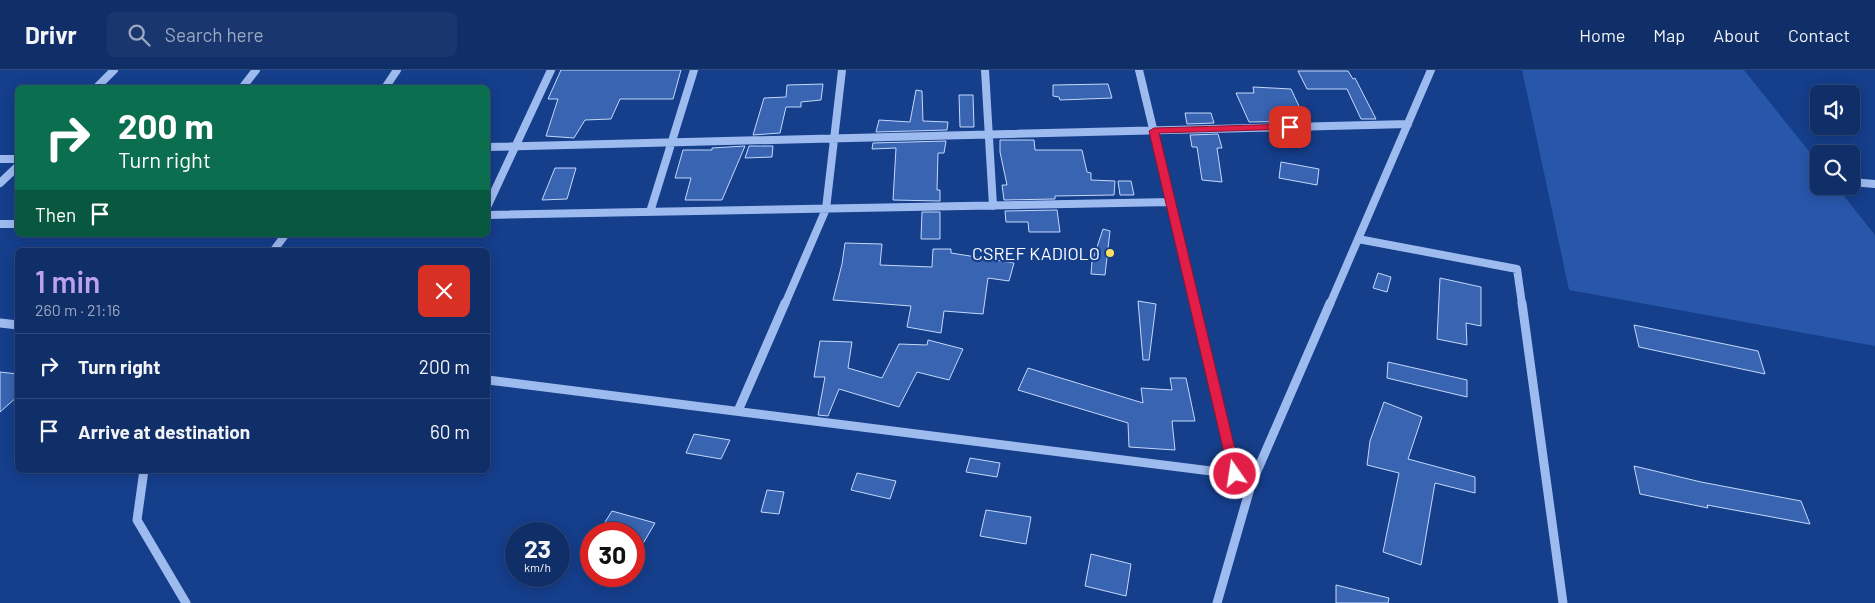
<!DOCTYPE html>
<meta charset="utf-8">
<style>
:root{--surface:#102e68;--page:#19366e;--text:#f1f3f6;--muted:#9ca8c0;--line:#304a7c;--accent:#bca0f2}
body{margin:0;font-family:Barlow,sans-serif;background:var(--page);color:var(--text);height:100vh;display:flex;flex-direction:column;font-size:19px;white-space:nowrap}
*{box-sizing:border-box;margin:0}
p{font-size:16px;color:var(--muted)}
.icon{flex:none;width:28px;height:28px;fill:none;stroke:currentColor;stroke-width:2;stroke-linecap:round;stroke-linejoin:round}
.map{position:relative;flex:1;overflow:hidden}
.drawer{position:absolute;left:15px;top:178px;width:475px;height:225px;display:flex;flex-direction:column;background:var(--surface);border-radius:8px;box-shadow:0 2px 12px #0003,0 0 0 1px var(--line)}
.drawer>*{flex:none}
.top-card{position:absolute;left:15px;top:15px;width:475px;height:152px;border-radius:8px;box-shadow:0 2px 12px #0003,0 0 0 1px var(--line);background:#0b6e4f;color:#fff;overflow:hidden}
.controls{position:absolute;left:1810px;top:15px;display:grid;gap:10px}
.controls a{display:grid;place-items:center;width:50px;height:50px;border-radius:8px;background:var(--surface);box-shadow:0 2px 12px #0003,0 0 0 1px var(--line);font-size:25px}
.speed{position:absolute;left:505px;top:452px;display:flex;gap:10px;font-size:25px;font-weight:700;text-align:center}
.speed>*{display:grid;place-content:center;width:65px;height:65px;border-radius:50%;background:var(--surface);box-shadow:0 2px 12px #0003,0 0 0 1px var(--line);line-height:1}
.speed small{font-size:12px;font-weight:400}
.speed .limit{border:8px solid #d22;background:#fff;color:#111}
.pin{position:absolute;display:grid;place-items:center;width:42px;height:42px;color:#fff;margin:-21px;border-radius:10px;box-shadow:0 2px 8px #0006}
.me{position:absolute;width:55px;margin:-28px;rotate:347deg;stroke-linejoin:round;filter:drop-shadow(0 0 4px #0008)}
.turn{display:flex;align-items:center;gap:18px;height:105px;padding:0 20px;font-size:22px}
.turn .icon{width:65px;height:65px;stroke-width:2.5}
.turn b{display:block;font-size:35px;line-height:42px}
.then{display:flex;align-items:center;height:48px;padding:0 20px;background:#0003;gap:10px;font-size:19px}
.round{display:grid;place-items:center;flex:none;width:52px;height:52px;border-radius:8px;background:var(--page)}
.summary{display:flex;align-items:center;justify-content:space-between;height:85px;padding:0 20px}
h1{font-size:30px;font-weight:600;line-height:38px;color:var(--accent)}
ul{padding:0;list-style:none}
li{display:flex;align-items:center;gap:15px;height:65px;padding:0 20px;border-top:1px solid var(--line)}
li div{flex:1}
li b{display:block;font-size:19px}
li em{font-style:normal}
header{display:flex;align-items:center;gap:30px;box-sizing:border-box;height:70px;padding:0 25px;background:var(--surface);border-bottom:1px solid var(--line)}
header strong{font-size:24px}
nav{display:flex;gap:28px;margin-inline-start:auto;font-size:18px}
.search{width:350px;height:45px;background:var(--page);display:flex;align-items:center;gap:12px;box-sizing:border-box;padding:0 18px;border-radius:8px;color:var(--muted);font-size:19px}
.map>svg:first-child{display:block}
.green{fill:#2856aa}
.building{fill:#3964b2;stroke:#c5d8fb}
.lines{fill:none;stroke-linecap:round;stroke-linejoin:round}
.minor-far1{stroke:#9ebbef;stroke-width:8}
.minor{stroke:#9ebbef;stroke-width:9}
.route{fill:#e11d48;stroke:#92132f}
.poi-dot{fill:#ffe05d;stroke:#153e8b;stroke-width:2}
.labels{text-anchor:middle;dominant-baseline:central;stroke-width:4.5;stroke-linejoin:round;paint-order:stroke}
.poi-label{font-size:18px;fill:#fff;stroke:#153e8b;text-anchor:end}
</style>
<header>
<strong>Drivr</strong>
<div class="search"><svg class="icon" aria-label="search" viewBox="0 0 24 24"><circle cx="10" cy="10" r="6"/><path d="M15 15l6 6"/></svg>Search here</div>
<nav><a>Home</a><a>Map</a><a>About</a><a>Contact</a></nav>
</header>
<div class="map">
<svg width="1875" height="533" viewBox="0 0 1875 533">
<rect width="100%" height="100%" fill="#153e8b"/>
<!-- green -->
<path class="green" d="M1522,0H1744L1819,94V116H1836L1875,165V276L1569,220Z"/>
<!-- building -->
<path class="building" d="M561,0H681L673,29H620L611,49L585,50L574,68L546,66L558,29H548Z
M1298,1H1348L1353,9L1355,8L1376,49H1361L1347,19H1307Z
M823,14L821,30L801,32V37H786L780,63L753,65L764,28L786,27L787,15Z
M1108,14L1112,28L1060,30L1059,27L1053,26V15Z
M1253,17L1291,19L1306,51L1249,52L1236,23H1254Z
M916,20L922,21L923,51L948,52L947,60L876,62L879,50L910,52Z
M959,25H973L974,57H960Z
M1185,43H1211L1214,53L1187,54Z
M1218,64L1222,78H1217L1222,112L1202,110L1197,77H1192L1190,65Z
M1000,70H1034L1035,80H1082L1087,102L1091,103V110L1115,111L1114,125L1055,126V129L1004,130L1002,115H1007L1000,82Z
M946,71L944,83H938L937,120H940V131L893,130L896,78L872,79L873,73Z
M745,76L722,130H685L691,108H675L683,80H712V78Z
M749,76H773L772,87L745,88Z
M1281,92L1319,99L1317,115L1279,108Z
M555,98H576L567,129L542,130Z
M1118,111H1131L1134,125H1120Z
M1057,140L1060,162H1029L1028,152H1006L1005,141Z
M922,142H940V169H921Z
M1103,159L1110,161L1105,205L1091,204L1092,192Z
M845,173L882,174L880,195L932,197L933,179H951V183L1014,193L1009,211L988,208L983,244L944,241L941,263L907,257L911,236L833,230L842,194Z
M1378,203L1391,207L1387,222L1373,218Z
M1440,208L1481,217V256L1466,253L1467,275L1437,269Z
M1138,231L1156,234L1149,290H1143Z
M1634,255L1758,281L1765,304L1639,277Z
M928,270L963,279L949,310L917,302L899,337L839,319L828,346L818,345L825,307H814L820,271L852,272L848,298L882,308L899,274L927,275Z
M1388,292L1467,310V327L1387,308Z
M1028,298L1143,333L1141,318L1172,320L1170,308H1186L1195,351H1172L1175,380L1129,377L1128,353L1018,320Z
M0,302L18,304V326L0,342Z
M1384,332L1422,347L1408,389L1475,407V423L1435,413L1421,495L1383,482L1399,403L1367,395L1370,371Z
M694,364L730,370L721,389L686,383Z
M970,388L1000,393L997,407L966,402Z
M1634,396L1701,412L1801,431L1810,454L1707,435L1708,438L1640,424Z
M857,403L896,411L890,429L851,420Z
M767,420L784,422L779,444L761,442Z
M986,440L1031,447L1026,474L980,466Z
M612,441L655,453L634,489V464H612L600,460Z
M1091,484L1131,494L1126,526L1085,516Z
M1336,515L1389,528L1388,533H1336Z"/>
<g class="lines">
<!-- minor-far1 -->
<path class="minor-far1" d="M985,0L993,136
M1139,0L1195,234
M96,18L114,0
M242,18L256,0
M385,18L397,0
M488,77L1408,54
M0,89H18
M1852,112L1875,114
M0,113L18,96
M488,135L551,0
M650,142L694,0
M488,145L1171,132
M0,154H18
M1358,169L1517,199L1522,234
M274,180L285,165
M785,234L826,139L842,0
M1330,234L1431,0"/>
<!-- minor -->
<path class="minor" d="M1194,233L1235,404
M1522,233L1563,533
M0,253L18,255
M488,310L1235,404L1251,415
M738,341L785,233
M144,400L137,450L186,533
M1217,533L1251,415L1330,233"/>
</g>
<!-- route -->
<path class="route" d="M1290,54L1295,57L1294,59L1159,63L1241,404L1240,408L1235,409L1230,408L1229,404L1149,61L1154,58Z"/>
<!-- markers -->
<circle class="poi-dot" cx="1110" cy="183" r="5"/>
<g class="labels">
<!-- poi labels -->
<g class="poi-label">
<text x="1100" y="183">CSREF KADIOLO</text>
</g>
</g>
</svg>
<div class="controls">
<a><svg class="icon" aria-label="sound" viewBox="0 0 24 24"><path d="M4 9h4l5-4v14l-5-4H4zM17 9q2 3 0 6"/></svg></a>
<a><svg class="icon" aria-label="search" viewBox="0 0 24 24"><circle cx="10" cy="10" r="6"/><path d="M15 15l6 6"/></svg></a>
</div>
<div class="speed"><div>23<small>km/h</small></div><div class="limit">30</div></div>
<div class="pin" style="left:1290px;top:57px;background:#d93025"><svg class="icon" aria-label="arrive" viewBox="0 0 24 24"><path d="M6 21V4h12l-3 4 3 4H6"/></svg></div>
<svg class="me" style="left:1235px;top:404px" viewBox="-20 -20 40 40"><circle r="17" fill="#e11d48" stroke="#fff" stroke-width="3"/><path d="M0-11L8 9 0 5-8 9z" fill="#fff"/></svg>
<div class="top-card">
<div class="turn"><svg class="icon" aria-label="right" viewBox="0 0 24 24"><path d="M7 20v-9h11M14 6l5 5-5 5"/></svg><div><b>200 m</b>Turn right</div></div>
<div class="then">Then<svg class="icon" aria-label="arrive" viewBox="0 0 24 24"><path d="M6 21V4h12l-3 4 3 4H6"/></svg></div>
</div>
<section class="drawer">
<div class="summary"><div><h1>1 min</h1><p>260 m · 21:16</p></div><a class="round" style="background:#d93025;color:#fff"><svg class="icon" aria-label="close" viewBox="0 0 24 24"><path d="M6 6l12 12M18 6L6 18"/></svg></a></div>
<ul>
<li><svg class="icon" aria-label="right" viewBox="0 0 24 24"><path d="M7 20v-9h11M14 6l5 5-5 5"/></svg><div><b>Turn right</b></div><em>200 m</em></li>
<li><svg class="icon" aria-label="arrive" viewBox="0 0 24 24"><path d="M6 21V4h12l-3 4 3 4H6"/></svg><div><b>Arrive at destination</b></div><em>60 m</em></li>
</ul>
</section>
</div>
